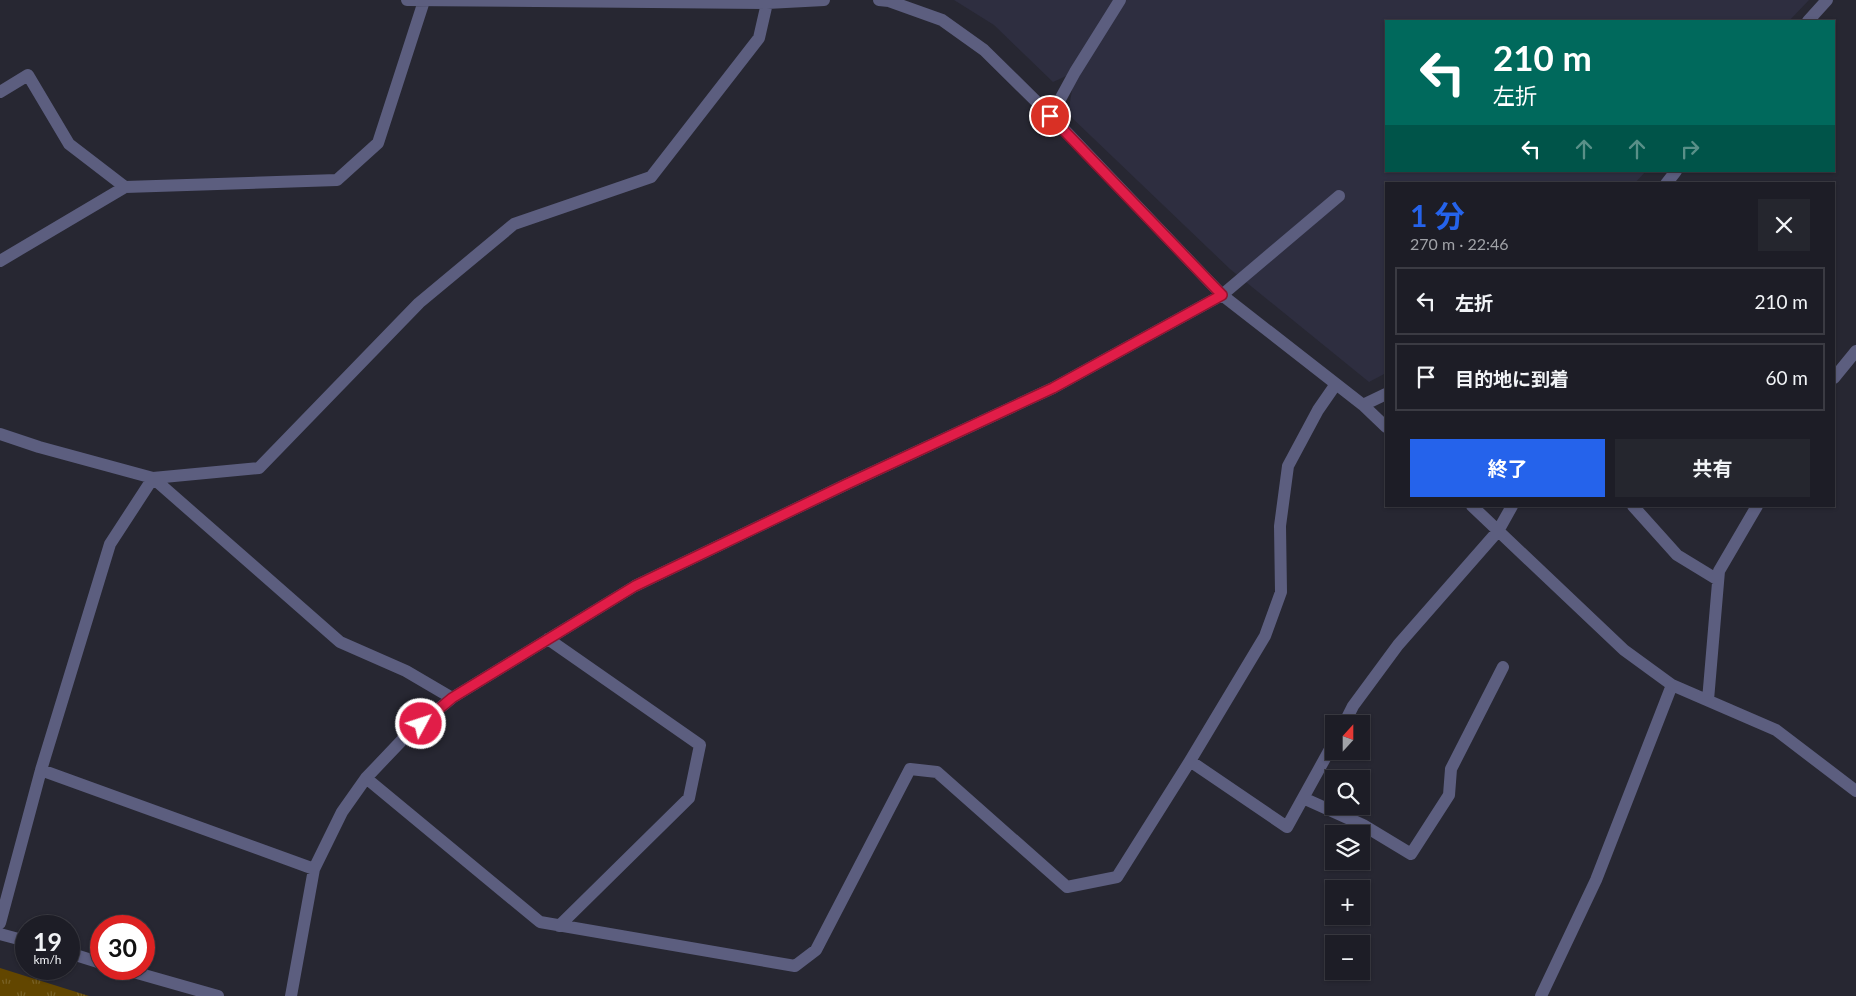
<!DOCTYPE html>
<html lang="ja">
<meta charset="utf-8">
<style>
:root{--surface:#1d1d26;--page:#25262e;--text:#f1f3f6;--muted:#a0a2a7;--line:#3b3b43;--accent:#2563eb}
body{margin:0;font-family:Lato,"Noto Sans JP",sans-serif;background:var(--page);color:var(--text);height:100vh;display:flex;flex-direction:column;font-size:19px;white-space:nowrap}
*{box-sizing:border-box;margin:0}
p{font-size:16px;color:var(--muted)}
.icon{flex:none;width:28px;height:28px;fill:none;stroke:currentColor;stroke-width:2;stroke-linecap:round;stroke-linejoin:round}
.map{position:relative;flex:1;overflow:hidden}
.sheet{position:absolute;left:1385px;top:182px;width:450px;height:325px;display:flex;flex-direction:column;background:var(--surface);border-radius:0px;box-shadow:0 1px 4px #0004,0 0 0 1px var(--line)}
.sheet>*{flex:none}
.hud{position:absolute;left:1385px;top:20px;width:450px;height:152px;border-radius:0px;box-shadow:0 1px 4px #0004,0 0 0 1px var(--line);background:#00695c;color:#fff;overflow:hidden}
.needle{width:32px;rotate:21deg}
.tools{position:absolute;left:1325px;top:715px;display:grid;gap:10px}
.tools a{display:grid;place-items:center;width:45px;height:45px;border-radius:0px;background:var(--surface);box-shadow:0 1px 4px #0004,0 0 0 1px var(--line);font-size:25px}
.speed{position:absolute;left:15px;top:915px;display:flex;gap:10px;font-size:25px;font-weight:700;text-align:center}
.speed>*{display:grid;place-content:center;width:65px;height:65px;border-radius:50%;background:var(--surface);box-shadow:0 1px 4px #0004,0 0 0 1px var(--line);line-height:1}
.speed small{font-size:12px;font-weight:400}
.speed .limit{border:8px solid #d22;background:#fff;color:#111}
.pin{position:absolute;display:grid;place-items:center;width:42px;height:42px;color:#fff;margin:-21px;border:2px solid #fff;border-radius:50%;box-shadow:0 1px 5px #0007}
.me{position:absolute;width:55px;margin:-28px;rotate:50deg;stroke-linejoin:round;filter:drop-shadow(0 0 4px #0008)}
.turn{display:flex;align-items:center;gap:18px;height:105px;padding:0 25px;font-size:22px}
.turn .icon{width:65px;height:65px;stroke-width:2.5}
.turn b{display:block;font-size:35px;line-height:42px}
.lanes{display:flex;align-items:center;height:48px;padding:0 25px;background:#0003;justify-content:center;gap:25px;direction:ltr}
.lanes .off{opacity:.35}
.round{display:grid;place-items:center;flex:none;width:52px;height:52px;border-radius:0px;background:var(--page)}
.head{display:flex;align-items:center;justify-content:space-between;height:85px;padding:0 25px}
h1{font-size:30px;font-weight:700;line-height:38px;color:var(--accent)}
.primary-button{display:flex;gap:10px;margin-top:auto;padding:10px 25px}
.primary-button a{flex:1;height:58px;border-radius:0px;background:var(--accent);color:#fff;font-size:20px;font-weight:700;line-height:58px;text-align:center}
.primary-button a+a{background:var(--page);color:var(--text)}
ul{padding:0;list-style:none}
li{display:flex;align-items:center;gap:15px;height:68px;margin:0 10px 8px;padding:0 15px;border:2px solid var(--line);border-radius:0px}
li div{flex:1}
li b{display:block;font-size:19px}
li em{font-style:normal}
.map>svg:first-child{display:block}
.built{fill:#2e2e40}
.grass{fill:url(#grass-tufts)}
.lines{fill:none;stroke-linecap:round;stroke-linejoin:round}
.lane{stroke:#5c5e7f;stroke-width:12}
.street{stroke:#5c5e7f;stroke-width:12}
.route-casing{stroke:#92132f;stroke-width:12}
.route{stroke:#e11d48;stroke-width:9}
</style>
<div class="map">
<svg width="1856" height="996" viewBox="0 0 1856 996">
<defs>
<pattern id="grass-tufts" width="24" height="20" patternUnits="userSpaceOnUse" patternTransform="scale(1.25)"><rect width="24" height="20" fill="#624600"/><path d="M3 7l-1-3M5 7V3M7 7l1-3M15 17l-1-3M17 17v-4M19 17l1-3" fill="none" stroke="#786125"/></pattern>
</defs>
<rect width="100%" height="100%" fill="#272732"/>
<!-- built -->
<path class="built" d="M954,0H1809L1789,21H1386V171H1646L1634,184H1386V373L1369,382L1230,269L1068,114L1075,72L1053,82L994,25Z"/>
<!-- grass -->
<path class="grass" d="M0,968L89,996H0Z"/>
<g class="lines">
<!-- lane -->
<path class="lane" d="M1051,116L1075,72L1120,0
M1222,295L1339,196"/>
<!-- street -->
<path class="street" d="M407,0L767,3L824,0
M879,0L889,1L942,20L984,50L1051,116L1222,295L1363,405L1386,427
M1808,21L1827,0
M0,92L28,75L69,144L125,187
M1666,184L1676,171
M0,261L125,187L337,180L378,143L424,1
M1834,378L1856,351
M1363,405L1386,394
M0,434L39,447L153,478L259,468L419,303L514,224L651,177L759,38L767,3
M153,478L340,642L406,671L452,698
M1472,506L1624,650L1672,685L1776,730L1856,791
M1633,506L1677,555L1718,580
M548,639L700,745L689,798L559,926
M1708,700L1719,571L1757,506
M1344,724L1353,706L1398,645L1498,531L1512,506
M1190,761L1287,827L1334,742
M41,770L314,869
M366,778L540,922L795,966L816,950L910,769L937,772L1067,887L1117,877L1190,761L1265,636L1281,592L1280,526L1288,466L1318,410L1336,384
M1303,798L1363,825L1411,854L1449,795L1451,769L1503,667
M0,923L41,770L110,544L153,478
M0,934L26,941
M69,953L101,963
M123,969L218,996
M291,996L314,869L342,812L366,778L406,736L452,698L635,586L847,484L1053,388L1222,295
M1541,996L1596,880L1672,685"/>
</g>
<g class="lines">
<defs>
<path id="route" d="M421,724L452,698L635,586L847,484L1053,388L1222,295L1050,116"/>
</defs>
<!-- route casing -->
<use href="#route" class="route-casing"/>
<!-- route -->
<use href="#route" class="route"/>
</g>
</svg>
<div class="tools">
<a><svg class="needle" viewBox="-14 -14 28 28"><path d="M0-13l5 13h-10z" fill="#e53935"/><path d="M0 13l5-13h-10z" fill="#a0a2a7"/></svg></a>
<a><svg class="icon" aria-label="search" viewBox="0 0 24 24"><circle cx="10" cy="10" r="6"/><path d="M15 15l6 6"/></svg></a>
<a><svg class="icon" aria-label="layers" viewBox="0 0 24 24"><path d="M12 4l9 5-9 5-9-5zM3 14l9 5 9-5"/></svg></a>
<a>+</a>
<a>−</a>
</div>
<div class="speed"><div>19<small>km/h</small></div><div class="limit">30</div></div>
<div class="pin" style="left:1050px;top:116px;background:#d93025"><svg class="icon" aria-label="arrive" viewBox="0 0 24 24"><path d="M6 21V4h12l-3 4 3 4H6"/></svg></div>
<svg class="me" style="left:421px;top:724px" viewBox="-20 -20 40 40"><circle r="17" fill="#e11d48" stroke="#fff" stroke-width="3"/><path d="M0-11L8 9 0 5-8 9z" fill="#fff"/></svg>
<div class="hud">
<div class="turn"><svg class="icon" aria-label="left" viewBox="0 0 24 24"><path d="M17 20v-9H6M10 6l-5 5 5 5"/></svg><div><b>210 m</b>左折</div></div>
<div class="lanes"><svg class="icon" aria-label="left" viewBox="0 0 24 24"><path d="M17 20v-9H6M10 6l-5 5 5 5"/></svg><svg class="icon off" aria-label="ahead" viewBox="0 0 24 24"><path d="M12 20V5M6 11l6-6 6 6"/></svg><svg class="icon off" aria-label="ahead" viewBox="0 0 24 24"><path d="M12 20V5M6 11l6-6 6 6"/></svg><svg class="icon off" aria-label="right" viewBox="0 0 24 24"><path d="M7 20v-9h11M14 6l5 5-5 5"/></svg></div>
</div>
<section class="sheet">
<div class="head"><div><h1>1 分</h1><p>270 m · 22:46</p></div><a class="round"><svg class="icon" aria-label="close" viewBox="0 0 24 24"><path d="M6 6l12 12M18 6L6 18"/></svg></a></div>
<ul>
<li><svg class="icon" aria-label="left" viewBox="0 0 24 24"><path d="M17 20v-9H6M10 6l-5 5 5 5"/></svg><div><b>左折</b></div><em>210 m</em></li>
<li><svg class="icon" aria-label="arrive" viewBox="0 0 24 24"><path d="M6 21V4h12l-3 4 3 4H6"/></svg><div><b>目的地に到着</b></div><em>60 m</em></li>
</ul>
<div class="primary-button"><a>終了</a><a>共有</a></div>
</section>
</div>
